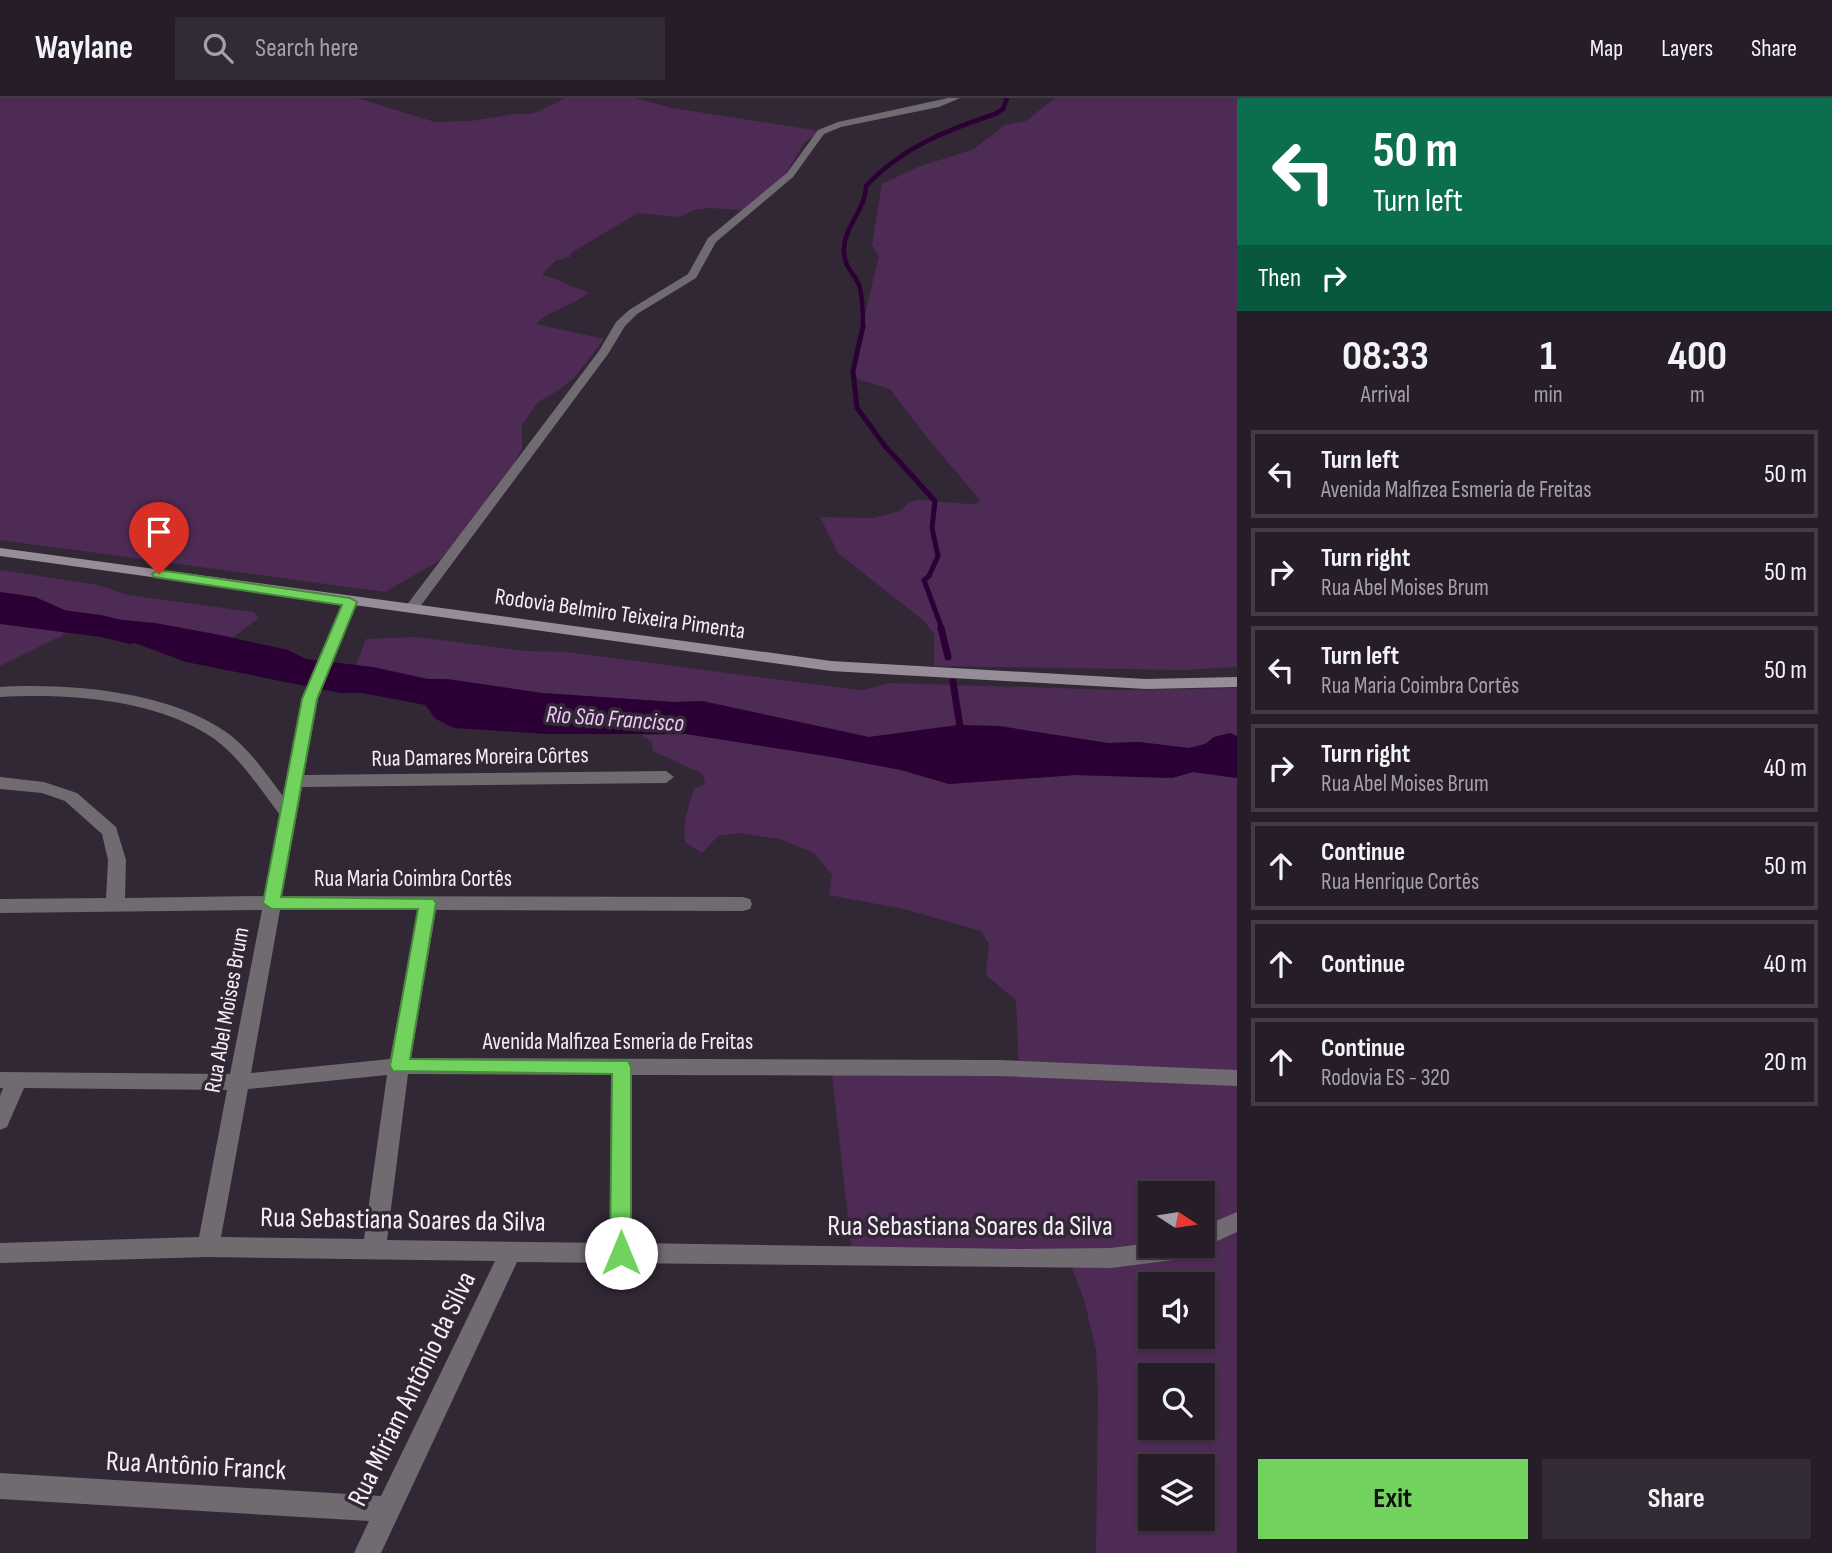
<!DOCTYPE html>
<meta charset="utf-8">
<style>
:root{--surface:#261d28;--page:#322a34;--text:#f1f3f6;--muted:#a4a2a8;--line:#423b45;--accent:#71d35e}
body{margin:0;font-family:"Sofia Sans Condensed",sans-serif;background:var(--page);color:var(--text);height:100vh;display:flex;flex-direction:column;font-size:26px;white-space:nowrap}
*{box-sizing:border-box;margin:0}
p{font-size:23px;color:var(--muted)}
.icon{flex:none;width:38px;height:38px;fill:none;stroke:currentColor;stroke-width:2;stroke-linecap:round;stroke-linejoin:round}
.map{position:relative;flex:1;overflow:hidden}
.details{display:flex;flex-direction:column;background:var(--surface);width:595px}
.details>*{flex:none}
.hud{background:#0b6e4f;color:#fff;overflow:hidden}
.needle{width:46px;rotate:102deg}
.fabs{position:absolute;left:1138px;top:1083px;display:grid;gap:14px}
.fabs a{display:grid;place-items:center;width:77px;height:77px;border-radius:0px;background:var(--surface);box-shadow:0 2px 5px #0004,0 0 0 2px var(--line);font-size:35px}
.pin{position:absolute;display:grid;place-items:center;width:60px;height:60px;color:#fff;margin:-72px -30px;border-radius:50% 50% 50% 0;rotate:-45deg;box-shadow:0 0 7px #0007}
.pin .icon{rotate:45deg}
.me{position:absolute;width:77px;margin:-38px;rotate:0deg;stroke-linejoin:round;filter:drop-shadow(0 0 5px #0008)}
.turn{display:flex;align-items:center;gap:24px;height:147px;padding:0 21px;font-size:32px}
.turn .icon{width:91px;height:91px;stroke-width:2.5}
.turn b{display:block;font-size:49px;line-height:60px}
.then{display:flex;align-items:center;height:66px;padding:0 21px;background:#0003;gap:14px;font-size:26px}
.eta{display:flex;justify-content:space-evenly;align-items:center;height:119px;text-align:center}
.eta b{font-size:42px;font-weight:700;line-height:49px}
.cta{display:flex;gap:14px;margin-top:auto;padding:14px 21px}
.cta a{flex:1;height:80px;border-radius:0px;background:var(--accent);color:#111;font-size:28px;font-weight:700;line-height:80px;text-align:center}
.cta a+a{background:var(--page);color:var(--text)}
ul{padding:0;list-style:none}
li{display:flex;align-items:center;gap:21px;height:88px;margin:0 14px 10px;padding:0 7px;border:4px solid var(--line);border-radius:0px}
li div{flex:1}
li b{display:block;font-size:26px}
li em{font-style:normal}
header{display:flex;align-items:center;gap:42px;box-sizing:border-box;height:98px;padding:0 35px;background:var(--surface);border-bottom:2px solid var(--line)}
header strong{font-size:33px}
nav{display:flex;gap:38px;margin-inline-start:auto;font-size:24px}
.search{width:490px;height:63px;background:var(--page);display:flex;align-items:center;gap:18px;box-sizing:border-box;padding:0 24px;border-radius:0px;color:var(--muted);font-size:26px}
main{display:flex;flex:1;min-height:0}
.map>svg:first-child{display:block}
.green{fill:#4e2b55;fill-rule:evenodd}
.water{fill:#2b0034}
.lines{fill:none;stroke-linecap:round;stroke-linejoin:round}
.stream-far2{stroke:#2b0034;stroke-width:4.5}
.stream-far1{stroke:#2b0034;stroke-width:5}
.stream{stroke:#2b0034;stroke-width:7}
.river{fill:#2b0034;fill-rule:evenodd}
.street{fill:#706a71;fill-rule:evenodd}
.secondary{fill:#978d98;fill-rule:evenodd}
.route{fill:#71d35e;stroke:#49893d;stroke-width:2}
.labels{text-anchor:middle;dominant-baseline:central;stroke-width:7;stroke-linejoin:round;paint-order:stroke}
.street-label{font-size:23px;fill:#f5edf7;stroke:#322735}
.water-label{font-size:24px;font-style:italic;fill:#efc5f8;stroke:#322735}
.near-street-label{font-size:28px;fill:#f5edf7;stroke:#322735}
</style>
<header>
<strong>Waylane</strong>
<div class="search"><svg class="icon" aria-label="search" viewBox="0 0 24 24"><circle cx="10" cy="10" r="6"/><path d="M15 15l6 6"/></svg>Search here</div>
<nav><a>Map</a><a>Layers</a><a>Share</a></nav>
</header>
<main>
<div class="map">
<svg width="1237" height="1455" viewBox="0 0 1237 1455">
<rect width="100%" height="100%" fill="#322735"/>
<!-- green -->
<path class="green" d="M0,0H357L435,24L471,23L514,16H532L566,0H634L672,10L820,33L804,45L782,83L743,112L708,110L694,112L679,119L638,115L571,155L570,159L555,163L542,177C559,181 572,190 589,194C574,208 549,212 536,226L604,241L575,279L559,292L538,304L522,327V351L512,368L492,393L475,428L446,459L385,494L0,442Z
M1055,0H1237V569L1184,572L934,568V536L924,523L838,455L820,419L873,420L900,413L910,404L919,402L969,406L978,405L980,402L925,337L890,291L858,281L851,274L879,158L872,147L882,86L918,69L974,51L1005,27L1026,23Z
M0,472L98,487L128,497L253,514L259,520L232,540L155,525L100,520L69,514L35,499L0,494Z
M0,511L26,519L66,522L63,537L0,568Z
M417,539L526,553L567,554L843,590L862,592L890,585L1121,592L1237,590V638L1230,635L1205,646L1189,650L1139,644L1108,645L999,628L958,627L869,639L702,603L674,604L542,595L447,581H428L356,567L366,541Z
M686,636L832,659L901,672L949,686L1076,677L1172,680L1193,674L1237,680V1455H1096L1098,1295L1096,1252L1084,1201L1069,1163L852,1155L831,966L1019,973L1016,902L986,877L989,846L981,833L904,811L829,797L832,777L814,755L780,741L738,735L718,738L702,755L685,744C683,725 688,709 694,691L705,686L703,676L653,653L652,644L641,637ZM1150,1096H1202V1148H1150ZM1150,1186H1202V1239H1150ZM1150,1278H1202V1330H1150ZM1150,1368H1202V1421H1150Z"/>
<!-- water -->
<path class="water" d="M0,494L35,499L69,514L100,520L155,525L220,537L288,552L306,561L373,569L428,581H447L542,595L674,604L702,603L869,639L958,627L999,628L1108,645L1139,644L1189,650L1205,646L1214,639L1230,635L1237,638V680L1193,674L1172,680L1076,677L949,686L901,672L832,659L686,636H547L454,630L436,621L425,607L362,595H340L186,564L100,532L66,522L26,519L0,511Z"/>
<g class="lines">
<!-- stream-far2 -->
<path class="stream-far2" d="M863,230C863,217 863,203 860,190C856,175 843,171 844,150C845,128 866,110 866,88C901,50 947,32 995,16L1003,11L1007,0"/>
<!-- stream-far1 -->
<path class="stream-far1" d="M863,228L853,273L857,310L885,348L935,403L932,430L938,458L929,478L924,482L942,531"/>
<!-- stream -->
<path class="stream" d="M941,530L948,559
M953,584L961,635"/>
<!-- river -->
<path class="river" d="M0,504L101,517L143,527L149,535L143,543L130,546L101,539L0,526Z"/>
<!-- street -->
<path class="street" d="M948,0H960L939,9L841,29L824,36L793,79L716,144L696,180L637,216L625,228L608,256L416,514H406L404,511L406,508L599,253L616,224L629,212L688,176L708,140L787,75L818,32L838,24Z
M350,500L357,504L318,601L304,677L666,673L674,679L666,685L302,689L282,798L743,799L750,801L752,806L750,811L743,813L436,812L411,960L998,962L1237,972V988L998,978L631,977L632,1145L1020,1151L1111,1150L1150,1145V1148H1194L1191,1155L1174,1162L1111,1170L517,1164L381,1455H354L369,1423L0,1401V1375L381,1398L495,1163L208,1159L0,1165V1145L199,1139L227,992L24,990L7,1029L0,1032V998L3,990H0V974L230,976L262,812L0,815V801L106,800L108,762L102,736L65,703L42,695L0,691V679L44,684L77,695L116,729L126,762L125,800L264,798L280,717C260,691 240,659 213,640C157,601 66,595 0,599V589C68,585 168,593 226,634C249,650 266,676 283,698L302,601L343,504ZM280,812H418L390,961L251,975ZM408,976L611,977L610,1145L387,1142ZM387,977L364,1141L221,1139L248,991Z
M1237,1114V1134C1225,1139 1212,1147 1200,1148H1202V1129Z"/>
<!-- secondary -->
<path class="secondary" d="M0,450L831,563L1146,581L1237,579V589L1146,591L831,573L0,458Z"/>
</g>
<!-- route -->
<path class="route" d="M159,472L350,500L357,504L317,601L281,799L433,801L436,805L410,961L628,963L631,969V1155L628,1161L621,1164L613,1161L610,1155L612,976L393,973L390,968L418,811H272L263,805L302,601L342,507L154,479L152,476Z"/>
<g class="labels">
<!-- street labels -->
<g class="street-label">
<text transform="translate(620 516) rotate(8)">Rodovia Belmiro Teixeira Pimenta</text>
<text transform="translate(480 659) rotate(-1)">Rua Damares Moreira Côrtes</text>
<text x="413" y="781">Rua Maria Coimbra Cortês</text>
<text transform="translate(227 912) rotate(-80)">Rua Abel Moises Brum</text>
<text x="618" y="944">Avenida Malfizea Esmeria de Freitas</text>
</g>
<!-- water labels -->
<g class="water-label">
<text transform="translate(615 621) rotate(4)">Rio São Francisco</text>
</g>
<!-- near-street labels -->
<g class="near-street-label">
<text transform="translate(403 1122) rotate(1)">Rua Sebastiana Soares da Silva</text>
<text x="970" y="1128">Rua Sebastiana Soares da Silva</text>
<text transform="translate(412 1291) rotate(-64)">Rua Miriam Antônio da Silva</text>
<text transform="translate(196 1368) rotate(3)">Rua Antônio Franck</text>
</g>
</g>
</svg>
<div class="fabs">
<a><svg class="needle" viewBox="-14 -14 28 28"><path d="M0-13l5 13h-10z" fill="#e53935"/><path d="M0 13l5-13h-10z" fill="#a4a2a8"/></svg></a>
<a><svg class="icon" aria-label="sound" viewBox="0 0 24 24"><path d="M4 9h4l5-4v14l-5-4H4zM17 9q2 3 0 6"/></svg></a>
<a><svg class="icon" aria-label="search" viewBox="0 0 24 24"><circle cx="10" cy="10" r="6"/><path d="M15 15l6 6"/></svg></a>
<a><svg class="icon" aria-label="layers" viewBox="0 0 24 24"><path d="M12 4l9 5-9 5-9-5zM3 14l9 5 9-5"/></svg></a>
</div>
<div class="pin" style="left:159px;top:476px;background:#d93025"><svg class="icon" aria-label="arrive" viewBox="0 0 24 24"><path d="M6 21V4h12l-3 4 3 4H6"/></svg></div>
<svg class="me" style="left:621px;top:1155px" viewBox="-20 -20 40 40"><circle r="19" fill="#fff"/><path d="M0-13L10 11 0 6-10 11z" fill="#71d35e"/></svg>
</div>
<section class="details">
<div class="hud">
<div class="turn"><svg class="icon" aria-label="left" viewBox="0 0 24 24"><path d="M17 20v-9H6M10 6l-5 5 5 5"/></svg><div><b>50 m</b>Turn left</div></div>
<div class="then">Then<svg class="icon" aria-label="right" viewBox="0 0 24 24"><path d="M7 20v-9h11M14 6l5 5-5 5"/></svg></div>
</div>
<div class="eta">
<div><b>08:33</b><p>Arrival</p></div>
<div><b>1</b><p>min</p></div>
<div><b>400</b><p>m</p></div>
</div>
<ul>
<li><svg class="icon" aria-label="left" viewBox="0 0 24 24"><path d="M17 20v-9H6M10 6l-5 5 5 5"/></svg><div><b>Turn left</b><p>Avenida Malfizea Esmeria de Freitas</p></div><em>50 m</em></li>
<li><svg class="icon" aria-label="right" viewBox="0 0 24 24"><path d="M7 20v-9h11M14 6l5 5-5 5"/></svg><div><b>Turn right</b><p>Rua Abel Moises Brum</p></div><em>50 m</em></li>
<li><svg class="icon" aria-label="left" viewBox="0 0 24 24"><path d="M17 20v-9H6M10 6l-5 5 5 5"/></svg><div><b>Turn left</b><p>Rua Maria Coimbra Cortês</p></div><em>50 m</em></li>
<li><svg class="icon" aria-label="right" viewBox="0 0 24 24"><path d="M7 20v-9h11M14 6l5 5-5 5"/></svg><div><b>Turn right</b><p>Rua Abel Moises Brum</p></div><em>40 m</em></li>
<li><svg class="icon" aria-label="ahead" viewBox="0 0 24 24"><path d="M12 20V5M6 11l6-6 6 6"/></svg><div><b>Continue</b><p>Rua Henrique Cortês</p></div><em>50 m</em></li>
<li><svg class="icon" aria-label="ahead" viewBox="0 0 24 24"><path d="M12 20V5M6 11l6-6 6 6"/></svg><div><b>Continue</b></div><em>40 m</em></li>
<li><svg class="icon" aria-label="ahead" viewBox="0 0 24 24"><path d="M12 20V5M6 11l6-6 6 6"/></svg><div><b>Continue</b><p>Rodovia ES - 320</p></div><em>20 m</em></li>
</ul>
<div class="cta"><a>Exit</a><a>Share</a></div>
</section>
</main>
